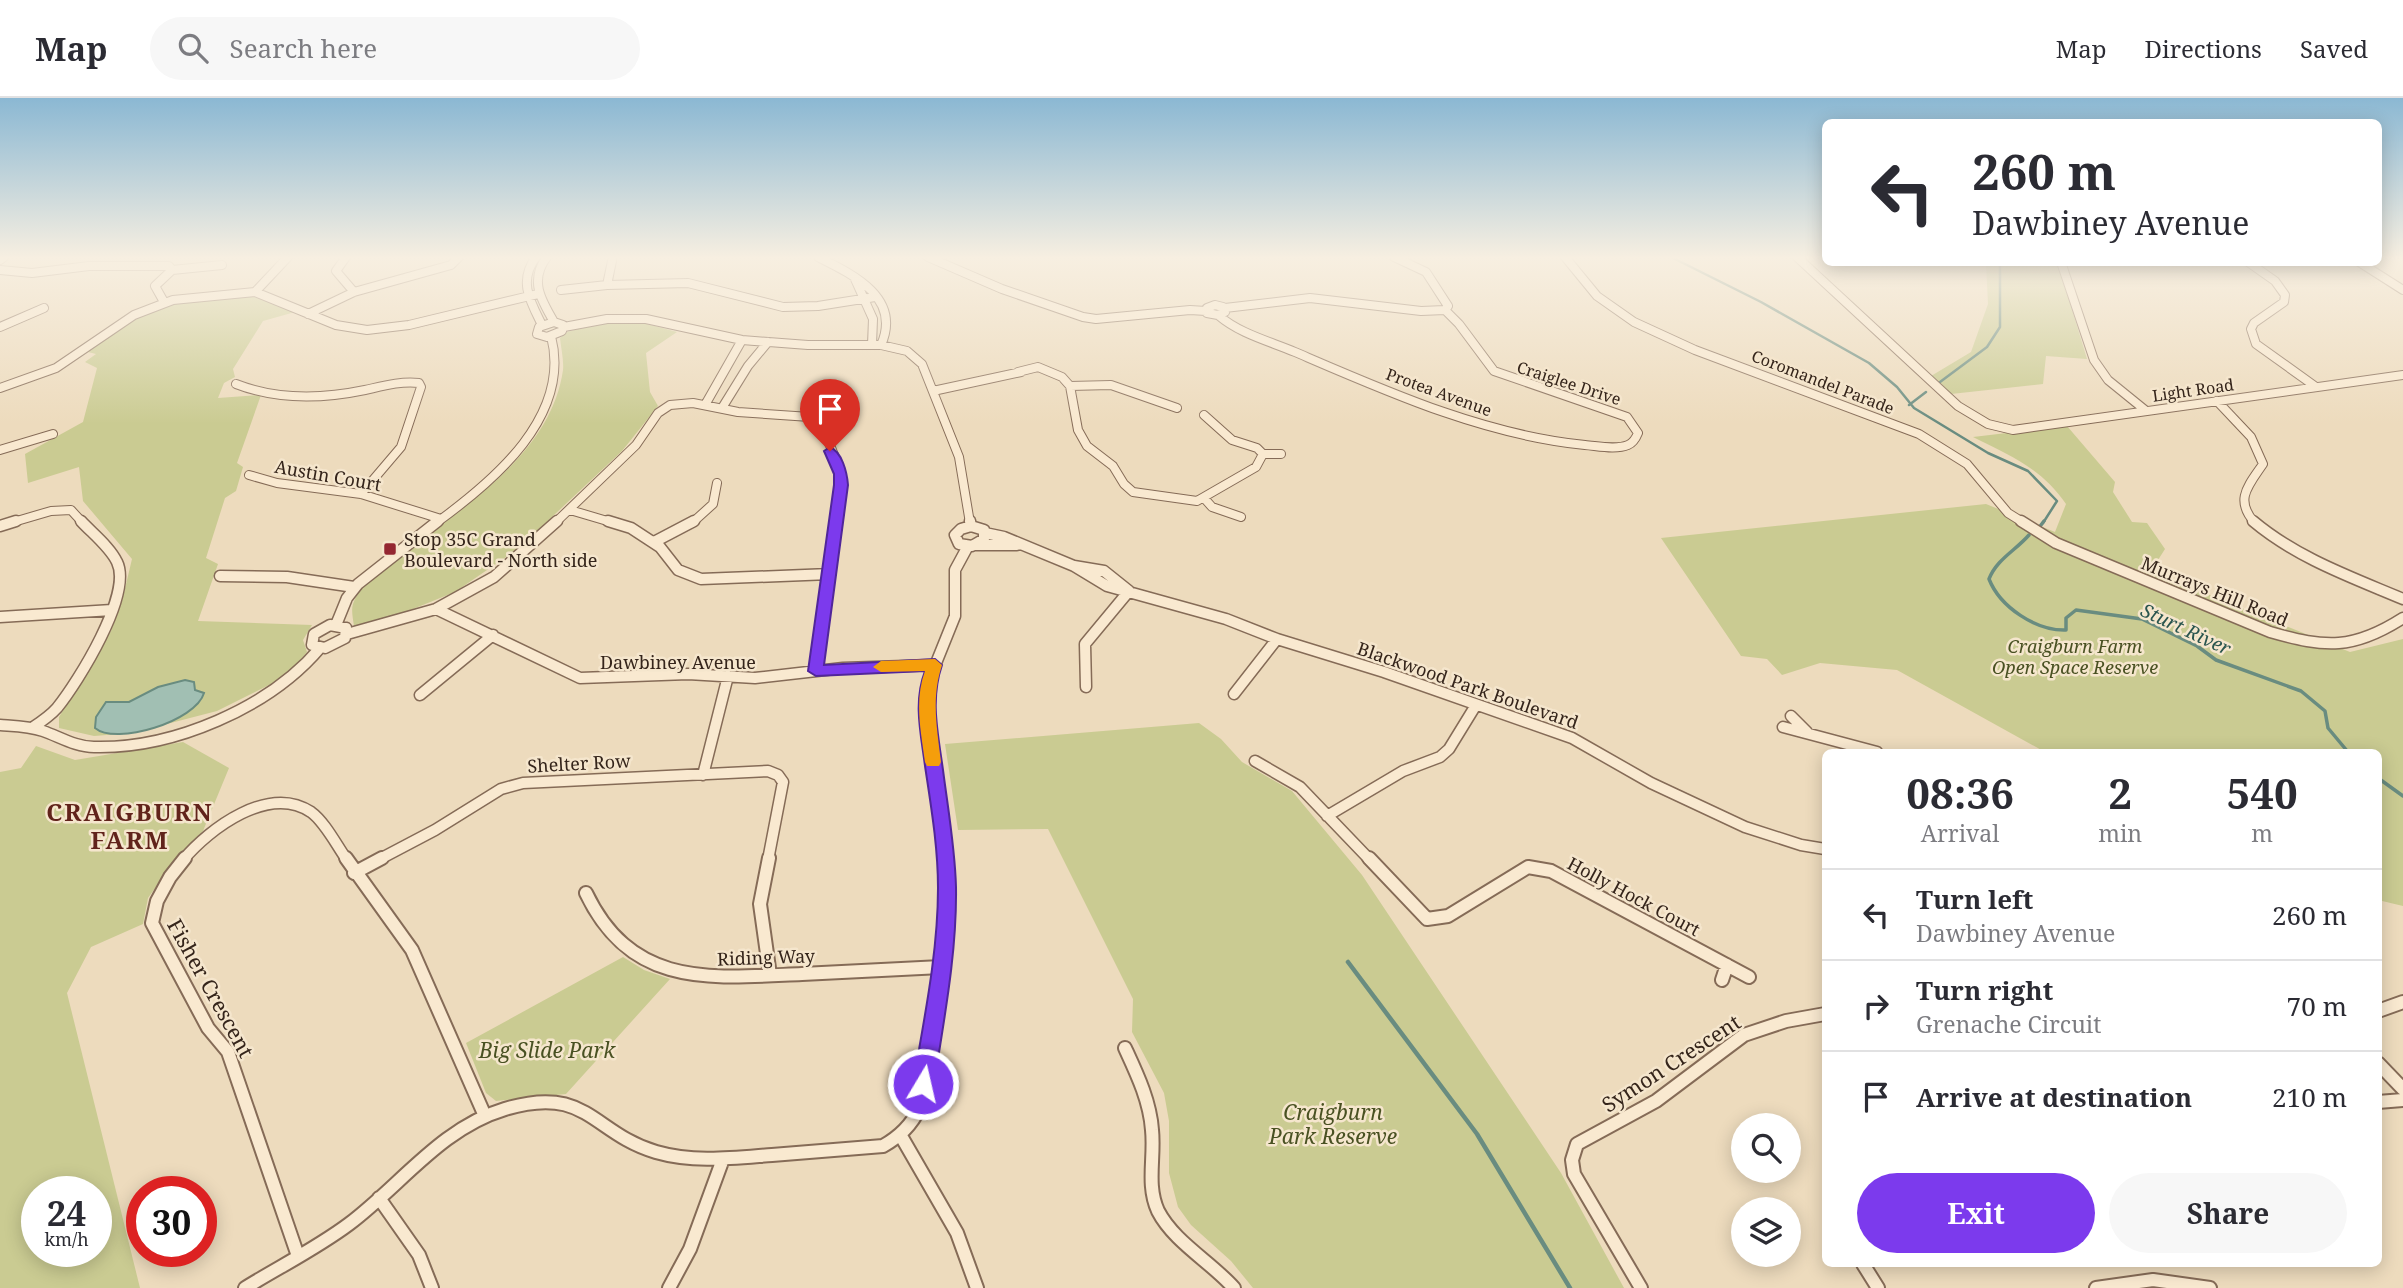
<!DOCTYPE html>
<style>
:root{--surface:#fff;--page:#f7f7f7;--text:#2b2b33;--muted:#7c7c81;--line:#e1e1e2;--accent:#7c3aed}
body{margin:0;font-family:"Noto Serif",serif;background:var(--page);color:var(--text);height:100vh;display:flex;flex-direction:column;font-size:26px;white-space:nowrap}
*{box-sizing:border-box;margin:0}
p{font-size:23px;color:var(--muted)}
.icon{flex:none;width:38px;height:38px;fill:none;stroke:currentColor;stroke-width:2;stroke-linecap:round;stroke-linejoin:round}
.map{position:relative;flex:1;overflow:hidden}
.panel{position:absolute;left:1822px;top:651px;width:560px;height:518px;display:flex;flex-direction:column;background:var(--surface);border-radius:10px;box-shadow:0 4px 18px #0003}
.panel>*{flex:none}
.guide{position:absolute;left:1822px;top:21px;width:560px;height:147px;border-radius:10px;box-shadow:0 4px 18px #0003;background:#fff;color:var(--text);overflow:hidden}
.fabs{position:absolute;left:1731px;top:1015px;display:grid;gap:14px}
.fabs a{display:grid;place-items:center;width:70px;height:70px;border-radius:50%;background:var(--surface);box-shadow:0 4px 18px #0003;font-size:35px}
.speed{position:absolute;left:21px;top:1078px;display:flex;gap:14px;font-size:35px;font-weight:700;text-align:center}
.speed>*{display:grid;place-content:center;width:91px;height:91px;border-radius:50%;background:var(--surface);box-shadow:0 4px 18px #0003;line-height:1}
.speed small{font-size:18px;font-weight:400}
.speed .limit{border:10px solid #d22;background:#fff;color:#111}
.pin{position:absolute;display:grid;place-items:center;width:60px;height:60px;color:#fff;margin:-72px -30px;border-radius:50% 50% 50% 0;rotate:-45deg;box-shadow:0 0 7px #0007}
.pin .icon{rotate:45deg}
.me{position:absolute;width:77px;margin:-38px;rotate:9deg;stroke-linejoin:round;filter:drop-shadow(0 0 5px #0008)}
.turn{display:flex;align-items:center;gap:24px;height:147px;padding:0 35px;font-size:32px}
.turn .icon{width:91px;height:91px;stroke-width:2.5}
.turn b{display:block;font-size:49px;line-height:60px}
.eta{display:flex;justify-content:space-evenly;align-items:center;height:119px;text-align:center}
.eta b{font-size:42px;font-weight:700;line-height:49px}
.primary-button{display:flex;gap:14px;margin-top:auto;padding:14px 35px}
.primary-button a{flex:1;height:80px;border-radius:42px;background:var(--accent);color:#fff;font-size:28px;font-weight:700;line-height:80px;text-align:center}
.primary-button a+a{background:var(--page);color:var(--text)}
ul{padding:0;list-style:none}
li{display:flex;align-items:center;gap:21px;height:91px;padding:0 35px;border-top:2px solid var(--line)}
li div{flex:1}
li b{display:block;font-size:26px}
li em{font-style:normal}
header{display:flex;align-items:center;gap:42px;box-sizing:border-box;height:98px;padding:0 35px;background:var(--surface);border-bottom:2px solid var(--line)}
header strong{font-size:33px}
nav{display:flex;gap:38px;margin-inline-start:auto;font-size:24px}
.search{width:490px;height:63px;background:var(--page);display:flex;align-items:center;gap:18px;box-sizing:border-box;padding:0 24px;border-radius:38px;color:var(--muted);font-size:26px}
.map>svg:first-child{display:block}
.green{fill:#cacb92;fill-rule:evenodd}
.water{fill:#a1bfb3;stroke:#698c80;stroke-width:2}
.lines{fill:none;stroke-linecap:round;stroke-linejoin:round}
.stream-far2{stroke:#698c80;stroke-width:2.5}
.stream-far1{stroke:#698c80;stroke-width:3.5}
.stream{stroke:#698c80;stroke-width:4.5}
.street-far2-casing{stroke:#856b57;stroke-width:10}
.street-far1-casing{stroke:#856b57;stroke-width:13}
.street-casing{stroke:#856b57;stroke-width:16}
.street-far2{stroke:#f9e9d0;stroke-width:8}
.street-far1{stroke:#f9e9d0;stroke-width:10}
.street{stroke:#f9e9d0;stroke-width:12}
.route{fill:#7c3aed;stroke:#51269a;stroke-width:2}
.slow{fill:#f59e0b}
.poi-dot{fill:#942731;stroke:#f5e6cd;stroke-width:2.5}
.labels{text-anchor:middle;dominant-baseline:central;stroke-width:5;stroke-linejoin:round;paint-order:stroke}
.far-street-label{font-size:16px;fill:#35251b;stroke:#f5e6cd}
.street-label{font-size:18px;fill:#35251b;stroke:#f5e6cd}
.poi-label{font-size:18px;fill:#35251b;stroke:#f5e6cd;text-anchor:start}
.park-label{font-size:18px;font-style:italic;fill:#495122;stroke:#f5e6cd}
.water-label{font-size:19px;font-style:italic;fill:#2a554e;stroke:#f5e6cd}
.near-street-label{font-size:21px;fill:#35251b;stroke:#f5e6cd}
.near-park-label{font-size:21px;font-style:italic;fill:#495122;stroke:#f5e6cd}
.district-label{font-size:24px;font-weight:bold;letter-spacing:2px;fill:#61231b;stroke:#f5e6cd}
</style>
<header>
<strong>Map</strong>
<div class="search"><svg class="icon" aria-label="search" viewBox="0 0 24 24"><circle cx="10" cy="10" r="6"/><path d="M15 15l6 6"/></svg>Search here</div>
<nav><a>Map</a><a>Directions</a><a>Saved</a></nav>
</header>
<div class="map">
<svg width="2403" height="1190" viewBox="0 0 2403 1190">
<rect width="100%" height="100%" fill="#eddbbd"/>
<!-- green -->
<path class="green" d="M1986,165H2058L2087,261L2046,258L2043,286L1951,296L1931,278L1971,254L1988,206Z
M252,198L295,214L263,223L233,271L235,279L224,285L218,300L261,297L237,365L243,369L236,393L225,400L206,460L218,466L198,523L312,527L303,542L307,554L287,578L217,613L132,635L94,638L59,630V619L111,533L122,503L132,461L83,403L79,369L28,385L25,356L83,324L97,270L85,264L96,256L88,254L138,218L165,207Z
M604,224H640L677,234L646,255L650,294L658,308L622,353L519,450L455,494L403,515L354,528C353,521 351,512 353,506C360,485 384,470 401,457C462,409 551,357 563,272C564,263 561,250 560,240L567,234Z
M2067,328L2115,384L2113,394L2132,424L2147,425L2165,451L2151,473L2350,554L2403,541V808L2378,802V654H2045L1897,572L1820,565L1782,577L1767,561L1741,558L1661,440L1986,406L2055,434L2066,406C2041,370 2011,358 1973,339Z
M1199,625L1221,641L1242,664L1292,693L1362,777L1561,1075L1624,1190H1253L1231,1163L1191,1127L1178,1109L1169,1075V1023L1164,995L1132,934L1133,901L1048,731L958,732L945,646Z
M183,644L229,670L203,733L178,758L148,800L143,826L91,849L67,895L140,1190H0V674L21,670L36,648L75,662ZM37,1094H96V1153H37Z
M623,859L644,872L670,881L566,996L496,1003L486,995L466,945Z"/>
<!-- water -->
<path class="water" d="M185,582L194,584L195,592L204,595C196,623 116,648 95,630L96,619L106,604H129L158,589Z"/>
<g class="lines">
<!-- stream-far2 -->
<path class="stream-far2" d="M1671,159L1761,204L1869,265L1897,289L1914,310L1988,355L2028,373L2057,403L2043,425
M1940,284L1987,249L2000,229V164
M1909,307L1926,294"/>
<!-- stream-far1 -->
<path class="stream-far1" d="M2038,431L2044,423
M2029,437C2015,453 1997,461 1989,481C2000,509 2036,533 2066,532V520L2076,512L2142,521L2197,548L2216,562L2301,593L2325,613L2328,630L2348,654
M2378,680L2403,698"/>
<!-- stream -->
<path class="stream" d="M1348,864L1477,1036L1570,1190"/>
<defs>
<path id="street-far2" d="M346,159L336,173L354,194
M536,159C518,183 530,203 542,227
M547,159C529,182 541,202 554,224
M818,159C854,177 902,200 881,247
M928,159L1002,191L1083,219L1096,221L1190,212L1206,213
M1565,159L1597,198L1634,224L1695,252L1919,336L1967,366L2008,415L2024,425
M1797,159L1958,308L1988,326L2013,332L2403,277
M0,162L4,159
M612,163L607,187L688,185L783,209L818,208L875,199
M2061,164L2094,262L2108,282L2145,312
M2248,164L2275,183L2285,197L2284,204L2254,225L2251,231L2256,246L2316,289
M2359,164L2403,192
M0,172L32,175L89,168H169L172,172L222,167
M855,181L873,221L872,247
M561,192L607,187
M255,194L288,159
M164,204L155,188L172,172
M1215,207L1223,209L1225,214L1218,217L1207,215V210Z
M1225,210L1310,200L1421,213L1445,212
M308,216L354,194L451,167L459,159
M1218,217C1240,236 1269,243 1295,254C1388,294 1484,337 1585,347C1598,348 1616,352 1628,347C1633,345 1636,340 1638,335L1627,319L1494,273L1459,226L1445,212L1448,208L1426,174L1394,159
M554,224L563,227L562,233L547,239L537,236L539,229Z
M0,229L44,210
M564,229L607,221H646L742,242L808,247H881L907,253L922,266L959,359L970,425
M1018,274L1038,269L1062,279L1070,288L1078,332L1087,348L1113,368L1124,386L1133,394L1197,403L1256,369L1263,356L1257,350L1232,342L1204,317
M236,286C277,302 322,301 365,292C383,288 400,283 419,285L421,289L401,349L361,396
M1070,288L1111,287L1177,310
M0,290L56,270L134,217L173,202L255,194L336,227L367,232L409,227L538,196
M933,293L1021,274
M2217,303L2251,339L2263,366C2248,388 2234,402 2255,425
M705,307L742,242
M722,310L748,268L768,244
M810,319L836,296
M0,352L53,336
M1263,356H1281
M249,377L277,385L361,396L441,421
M1204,400L1212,409L1241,419
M570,412L614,425
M10,425L51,413L71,412L83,425
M436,425C494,383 572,318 551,238
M555,425L636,347L658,315L670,307L693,305L738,314L810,319C842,354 842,381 836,425
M692,425L713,406L717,385"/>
<path id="street-far1" d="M608,423L631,430L660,449L678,472L701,481L830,476
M970,423L971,428
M2021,423L2056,445L2270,534C2326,550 2353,552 2403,520
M2253,423C2297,460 2351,479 2403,501
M0,428L16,423
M971,428L984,432V441L972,448L959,446L955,437L961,431Z
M985,435L1004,439L1074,468L1104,473L1129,493
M654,444L694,423
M977,447H1017
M1074,468L1107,488L1226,521L1277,541L1384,574L1572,640L1651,685L1745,729L1801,747L1825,751
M220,478L287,479L354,489
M436,511L580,580L688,576L755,580L843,570L935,567
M0,519L112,512
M330,527L346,530L345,540L325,550L312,547L314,536Z
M336,527L347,500L358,486L438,423
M347,536L436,511L494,479L557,423
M816,573L836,423
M1086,589L1085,546L1129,493
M1234,596L1277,541
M420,597L493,537
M1791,618L1807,634
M0,627C14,628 29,628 43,633C60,639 76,649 94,649C173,651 269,610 320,550
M1783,629L1877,654
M32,630C41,624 50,618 57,610C78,584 133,496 117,464C110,449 92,435 81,423
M1255,663L1300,689L1370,762
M703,677L728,578
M1327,718L1403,673L1440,659L1449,651L1476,607
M183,762C210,730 269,686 311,714C325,724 337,748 347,762
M378,762L435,732L501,691L523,685L768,673L778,677L783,684L768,762
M945,762L926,610L928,585L955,518V472L968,448"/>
<path id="street" d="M185,760L170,779L157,803L152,825L208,930L228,954L298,1158
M346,760L412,852L485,1018
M769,760L760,806L770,877
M1369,760L1427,821L1448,818L1528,769L1551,773L1749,879
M354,775L382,760
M586,795C632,891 711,880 802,876C848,874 895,871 941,869
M1722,882L1727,867
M2378,913L2403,904
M1125,950C1137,976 1150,1003 1152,1032C1155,1059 1146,1087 1158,1113C1174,1144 1211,1164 1234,1190
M2378,965L2403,991
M2378,1004L2403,1002
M901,1038L957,1135L977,1190
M379,1100L419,1157L432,1190
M1863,1166L1878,1190
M245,1190C279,1169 317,1150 349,1126C401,1087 441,1030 505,1011C587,986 592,1035 656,1054C694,1065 733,1060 772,1057C809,1054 846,1051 883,1048C899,1039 911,1028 919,1011C933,929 951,844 945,760
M669,1190L690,1151L723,1061
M1641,1190L1574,1076L1572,1062L1577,1046L1656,1003L1744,937L1786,923L1825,916
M2096,1190L2153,1182L2210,1190"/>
</defs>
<!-- street-far2 casing -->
<use href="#street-far2" class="street-far2-casing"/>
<!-- street-far1 casing -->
<use href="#street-far1" class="street-far1-casing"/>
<!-- street casing -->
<use href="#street" class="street-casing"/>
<!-- street-far2 -->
<use href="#street-far2" class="street-far2"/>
<!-- street-far1 -->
<use href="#street-far1" class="street-far1"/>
<!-- street -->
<use href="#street" class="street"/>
</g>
<!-- sky -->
<linearGradient id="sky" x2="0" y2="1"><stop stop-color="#8bb8d3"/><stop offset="0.49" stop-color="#f7efe1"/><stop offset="1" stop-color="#f7efe1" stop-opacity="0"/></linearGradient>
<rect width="2403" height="326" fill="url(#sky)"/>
<!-- route -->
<path class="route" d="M830,349C842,354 847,374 848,387L824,567L935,561L942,567C930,602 938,635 943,672C948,711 955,750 956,789C957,855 944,921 934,986L931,992L923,995L916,992L913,986C924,921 938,855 938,790C938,749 931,708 925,668C921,636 913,604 925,573L816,578L808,573L834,387V376L824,353Z"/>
<!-- slow -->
<path class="slow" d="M935,561L942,567C931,600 937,630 941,664L939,668H927L925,664C921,633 914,603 925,573L881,574L873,569L881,563Z"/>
<!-- markers -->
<rect class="poi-dot" x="383" y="444" width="14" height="14" rx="3.5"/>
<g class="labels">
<!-- far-street labels -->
<g class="far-street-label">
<text transform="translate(1823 284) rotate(21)">Coromandel Parade</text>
<text transform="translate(1569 285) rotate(18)">Craiglee Drive</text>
<text transform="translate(2193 292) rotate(-8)">Light Road</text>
<text transform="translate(1439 294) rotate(20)">Protea Avenue</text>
</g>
<!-- street labels -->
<g class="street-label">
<text transform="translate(328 377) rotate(10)">Austin Court</text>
<text transform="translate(2215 493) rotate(22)">Murrays Hill Road</text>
<text x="678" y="564">Dawbiney Avenue</text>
<text transform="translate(1468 587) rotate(19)">Blackwood Park Boulevard</text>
<text transform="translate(579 665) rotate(-3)">Shelter Row</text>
<text transform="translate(1634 798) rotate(28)">Holly Hock Court</text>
<text transform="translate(766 859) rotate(-2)">Riding Way</text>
</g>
<!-- poi labels -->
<g class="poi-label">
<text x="404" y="441">Stop 35C Grand<tspan x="404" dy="21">Boulevard - North side</tspan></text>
</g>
<!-- park labels -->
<g class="park-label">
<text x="2075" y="548">Craigburn Farm<tspan x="2075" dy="21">Open Space Reserve</tspan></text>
</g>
<!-- water labels -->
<g class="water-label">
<text transform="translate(2186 531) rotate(25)">Sturt River</text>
</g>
<!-- near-street labels -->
<g class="near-street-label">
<text transform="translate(211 890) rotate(61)">Fisher Crescent</text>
<text transform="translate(1671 965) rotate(-33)">Symon Crescent</text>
</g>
<!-- near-park labels -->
<g class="near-park-label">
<text x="547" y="952">Big Slide Park</text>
<text x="1333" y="1014">Craigburn<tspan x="1333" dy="24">Park Reserve</tspan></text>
</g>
<!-- district labels -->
<g class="district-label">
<text x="130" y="713">CRAIGBURN<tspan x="130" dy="28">FARM</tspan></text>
</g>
</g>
</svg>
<div class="fabs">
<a><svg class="icon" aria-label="search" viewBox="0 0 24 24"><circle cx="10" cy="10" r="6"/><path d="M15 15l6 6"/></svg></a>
<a><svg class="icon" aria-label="layers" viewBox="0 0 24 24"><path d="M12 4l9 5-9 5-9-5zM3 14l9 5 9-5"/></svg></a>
</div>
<div class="speed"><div>24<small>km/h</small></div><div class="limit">30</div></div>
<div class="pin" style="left:830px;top:353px;background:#d93025"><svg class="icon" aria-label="arrive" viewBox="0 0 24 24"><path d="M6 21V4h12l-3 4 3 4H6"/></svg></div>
<svg class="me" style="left:923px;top:986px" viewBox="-20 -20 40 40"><circle r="17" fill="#7c3aed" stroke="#fff" stroke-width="3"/><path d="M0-11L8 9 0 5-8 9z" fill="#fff"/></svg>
<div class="guide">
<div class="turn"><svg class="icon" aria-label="left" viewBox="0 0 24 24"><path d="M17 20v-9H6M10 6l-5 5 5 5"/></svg><div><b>260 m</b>Dawbiney Avenue</div></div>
</div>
<section class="panel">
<div class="eta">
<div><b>08:36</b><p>Arrival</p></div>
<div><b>2</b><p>min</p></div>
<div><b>540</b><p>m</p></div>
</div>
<ul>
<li><svg class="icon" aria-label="left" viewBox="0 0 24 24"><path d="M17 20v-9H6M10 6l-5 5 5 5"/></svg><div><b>Turn left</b><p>Dawbiney Avenue</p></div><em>260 m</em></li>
<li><svg class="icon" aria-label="right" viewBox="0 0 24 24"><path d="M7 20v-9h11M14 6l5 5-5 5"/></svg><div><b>Turn right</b><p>Grenache Circuit</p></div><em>70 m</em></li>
<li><svg class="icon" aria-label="arrive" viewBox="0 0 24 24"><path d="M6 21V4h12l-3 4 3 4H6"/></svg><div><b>Arrive at destination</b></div><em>210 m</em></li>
</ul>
<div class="primary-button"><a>Exit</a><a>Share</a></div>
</section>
</div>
